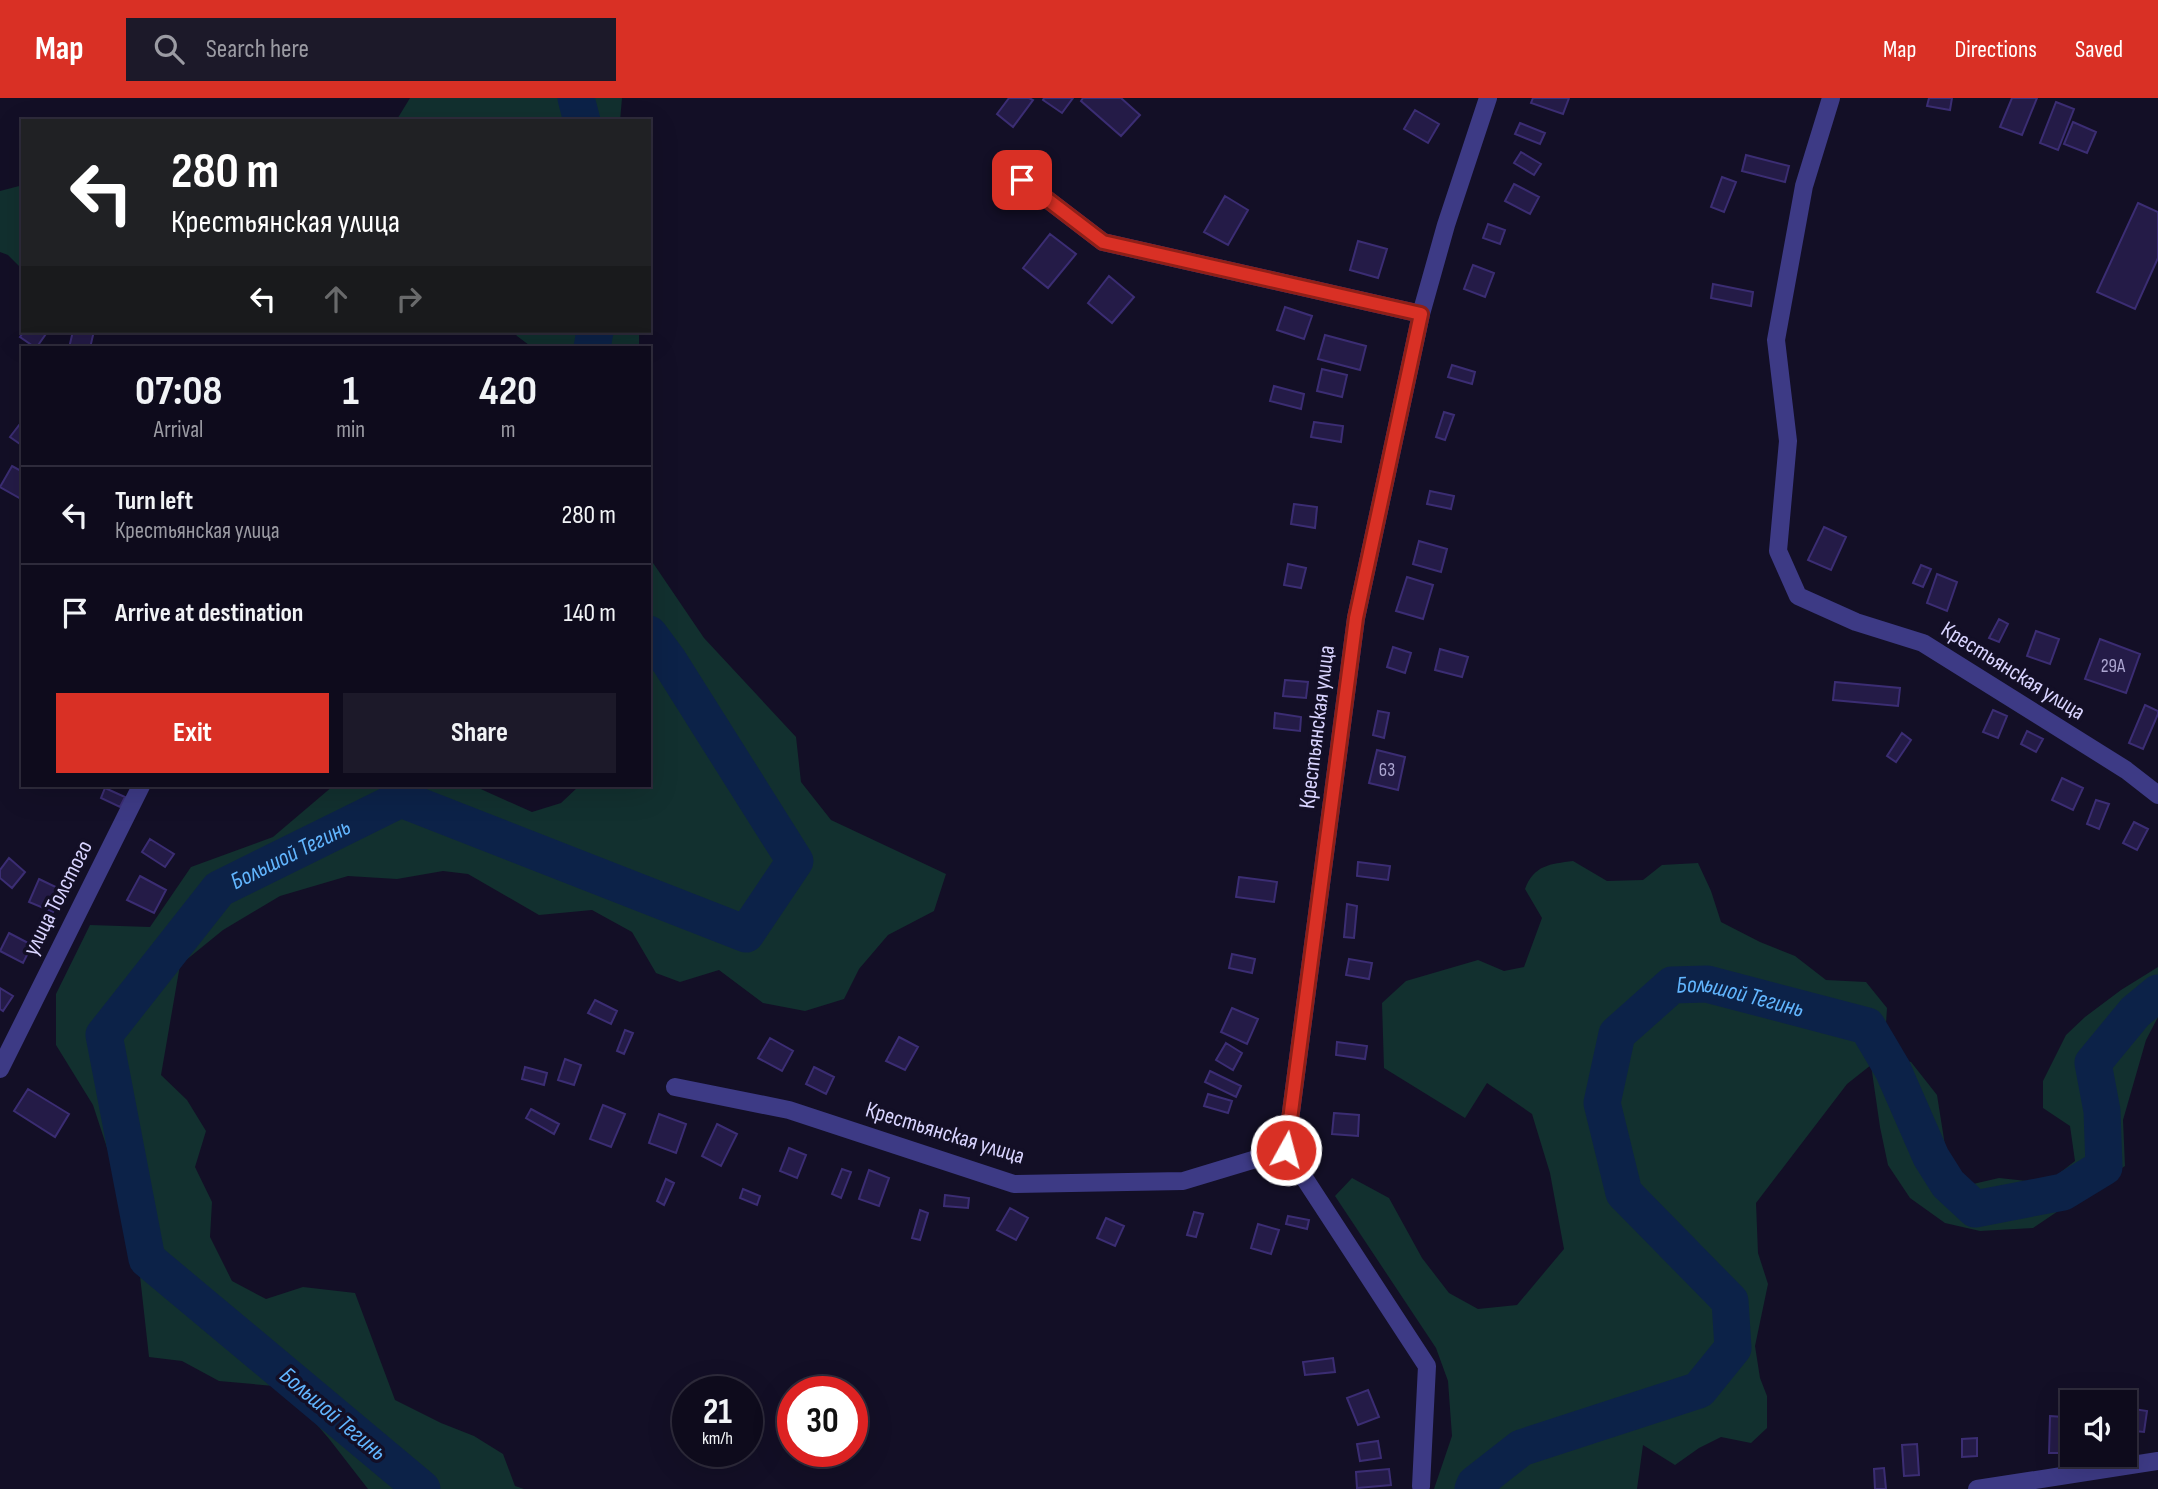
<!DOCTYPE html>
<meta charset="utf-8">
<style>
:root{--surface:#0e0b1c;--page:#1c1929;--text:#f1f3f6;--muted:#9b9ba3;--line:#2e2b3b;--accent:#d93025}
body{margin:0;font-family:"Sofia Sans Condensed",sans-serif;background:var(--page);color:var(--text);height:100vh;display:flex;flex-direction:column;font-size:26px;white-space:nowrap}
*{box-sizing:border-box;margin:0}
p{font-size:23px;color:var(--muted)}
.icon{flex:none;width:38px;height:38px;fill:none;stroke:currentColor;stroke-width:2;stroke-linecap:round;stroke-linejoin:round}
.map{position:relative;flex:1;overflow:hidden}
.side{position:absolute;left:21px;top:248px;width:630px;height:441px;display:flex;flex-direction:column;background:var(--surface);border-radius:0px;box-shadow:0 7px 28px #0002,0 0 0 2px var(--line)}
.side>*{flex:none}
.banner{position:absolute;left:21px;top:21px;width:630px;height:214px;border-radius:0px;box-shadow:0 7px 28px #0002,0 0 0 2px var(--line);background:#202124;color:#fff;overflow:hidden}
.fabs{position:absolute;left:2060px;top:1292px;display:grid;gap:14px}
.fabs a{display:grid;place-items:center;width:77px;height:77px;border-radius:0px;background:var(--surface);box-shadow:0 7px 28px #0002,0 0 0 2px var(--line);font-size:35px}
.speed{position:absolute;left:672px;top:1278px;display:flex;gap:14px;font-size:35px;font-weight:700;text-align:center}
.speed>*{display:grid;place-content:center;width:91px;height:91px;border-radius:50%;background:var(--surface);box-shadow:0 7px 28px #0002,0 0 0 2px var(--line);line-height:1}
.speed small{font-size:18px;font-weight:400}
.speed .limit{border:10px solid #d22;background:#fff;color:#111}
.pin{position:absolute;display:grid;place-items:center;width:60px;height:60px;color:#fff;margin:-30px;border-radius:14px;box-shadow:0 4px 10px #0006}
.me{position:absolute;width:77px;margin:-38px;rotate:7deg;stroke-linejoin:round;filter:drop-shadow(0 0 5px #0008)}
.turn{display:flex;align-items:center;gap:24px;height:147px;padding:0 35px;font-size:32px}
.turn .icon{width:91px;height:91px;stroke-width:2.5}
.turn b{display:block;font-size:49px;line-height:60px}
.lanes{display:flex;align-items:center;height:66px;padding:0 35px;background:#0003;justify-content:center;gap:35px;direction:ltr}
.lanes .off{opacity:.35}
.eta{display:flex;justify-content:space-evenly;align-items:center;height:119px;text-align:center}
.eta b{font-size:42px;font-weight:700;line-height:49px}
.button{display:flex;gap:14px;margin-top:auto;padding:14px 35px}
.button a{flex:1;height:80px;border-radius:0px;background:var(--accent);color:#fff;font-size:28px;font-weight:700;line-height:80px;text-align:center}
.button a+a{background:var(--page);color:var(--text)}
ul{padding:0;list-style:none}
li{display:flex;align-items:center;gap:21px;height:98px;padding:0 35px;border-top:2px solid var(--line)}
li div{flex:1}
li b{display:block;font-size:26px}
li em{font-style:normal}
header{display:flex;align-items:center;gap:42px;box-sizing:border-box;height:98px;padding:0 35px;background:var(--accent);color:#fff}
header strong{font-size:33px}
nav{display:flex;gap:38px;margin-inline-start:auto;font-size:24px}
.search{width:490px;height:63px;background:var(--page);display:flex;align-items:center;gap:18px;box-sizing:border-box;padding:0 24px;border-radius:0px;color:var(--muted);font-size:26px}
.map>svg:first-child{display:block}
.green{fill:#12302f}
.lines{fill:none;stroke-linecap:round;stroke-linejoin:round}
.river{stroke:#0c2248;stroke-width:37}
.building{fill:#241b47;stroke:#3b2d73;stroke-width:2}
.minor{stroke:#3d3a85;stroke-width:18}
.route-casing{stroke:#8d1f18;stroke-width:18}
.route{stroke:#d93025;stroke-width:12}
.labels{text-anchor:middle;dominant-baseline:central;stroke-width:7;stroke-linejoin:round;paint-order:stroke}
.number-label{font-size:19px;fill:#aca6d1}
.street-label{font-size:23px;fill:#d9d4ff;stroke:#130f26}
.water-label{font-size:24px;font-style:italic;fill:#62b6ff;stroke:#130f26}
</style>
<header>
<strong>Map</strong>
<div class="search"><svg class="icon" aria-label="search" viewBox="0 0 24 24"><circle cx="10" cy="10" r="6"/><path d="M15 15l6 6"/></svg>Search here</div>
<nav><a>Map</a><a>Directions</a><a>Saved</a></nav>
</header>
<div class="map">
<svg width="2158" height="1391" viewBox="0 0 2158 1391">
<rect width="100%" height="100%" fill="#130f26"/>
<!-- green -->
<path class="green" d="M410,0H622L620,23H396Z
M23,87V172L8,157L0,154V93Z
M513,233H639V250H533L517,238Z
M649,459L704,540L796,639L801,684L831,722L946,776L934,813L888,837L859,871L844,901L805,913L763,905L719,872L680,884L656,875L632,834L592,812L539,817L468,776L443,773L397,781L348,778L280,798L223,832L180,867L161,977L187,1002L206,1033L195,1069L212,1104L210,1139L232,1183L266,1201L303,1189L355,1195L395,1302L441,1325L474,1338L503,1356L515,1388L524,1391H368L330,1342L285,1289L219,1283L182,1263L149,1259L140,1178L110,1059L93,1007L56,947V896L90,827L150,829L191,769L273,739L333,688H474L532,714L561,705L579,688H649Z
M1573,763L1607,783L1643,782L1662,767L1698,765L1711,793L1721,824L1760,844L1795,858L1826,882L1866,884L1887,910L1884,956L1911,964L1937,997L1947,1060L1973,1086L1999,1080L2027,1083L2057,1077L2075,1063L2070,1028L2043,1010V983L2066,937L2085,919L2121,892L2158,869V919L2146,942L2123,1022L2125,1068L2033,1130L1980,1133L1945,1125L1910,1100L1888,1067L1880,1029L1871,967L1847,986L1756,1105L1758,1155L1768,1186L1755,1248L1760,1280L1767,1298V1330L1751,1345L1721,1339L1699,1350L1675,1367L1643,1347L1637,1391H1434L1452,1338L1448,1283L1436,1250L1335,1098L1352,1080L1389,1100L1422,1160L1449,1195L1478,1211L1517,1207L1564,1151L1550,1075L1532,1016L1487,985L1465,1020L1384,970L1382,905L1406,883L1478,862L1504,873L1524,869L1542,820L1525,791C1534,767 1550,766 1573,763Z"/>
<g class="lines">
<!-- river -->
<g class="river">
<path d="M576,0L582,23"/>
<path d="M592,250L595,233"/>
<path id="s1" d="M422,1391L147,1161L104,937L219,791L401,701L746,836L795,763L669,563L649,536"/>
<path id="s2" d="M1473,1391L1475,1386L1521,1350L1699,1292L1733,1250L1730,1203L1624,1095L1602,1005L1617,936L1672,887L1707,886L1867,928L1893,972L1931,1059L1948,1086L1975,1111L2063,1094L2104,1069L2102,1013L2093,965L2135,914L2158,895"/>
</g>
</g>
<!-- building -->
<path class="building" d="M1009,0H1029L1033,2L1013,29L997,16Z
M1044,0H1073L1062,15L1043,2Z
M1083,0H1121L1140,17L1121,38L1081,3Z
M1533,0H1569L1563,16L1531,5Z
M1929,0H1952L1950,12L1927,8Z
M2012,0H2037L2022,37L2000,29Z
M2056,4L2074,11L2058,52L2040,45Z
M1415,12L1439,26L1428,45L1404,31Z
M2073,24L2096,34L2087,55L2064,46Z
M1520,25L1545,35L1540,46L1515,36Z
M1521,54L1541,66L1534,77L1514,65Z
M1746,57L1789,68L1785,84L1742,73Z
M1722,79L1736,84L1724,114L1711,109Z
M1514,86L1539,99L1530,116L1505,103Z
M1225,98L1248,112L1228,147L1204,134Z
M2138,105L2158,114V160L2135,211L2097,194Z
M1488,126L1505,132L1500,146L1483,140Z
M1050,136L1076,156L1048,190L1023,170Z
M1358,143L1387,151L1378,180L1350,172Z
M1473,167L1494,175L1485,199L1464,191Z
M1109,178L1134,199L1112,225L1088,205Z
M1713,186L1753,194L1751,208L1711,200Z
M1285,209L1312,218L1304,241L1277,232Z
M24,233H48L36,250L20,239Z
M73,233H94L90,250H69Z
M1325,237L1366,248L1360,272L1318,261Z
M1452,267L1475,274L1472,286L1448,279Z
M1322,271L1347,277L1342,299L1317,293Z
M1274,288L1304,296L1301,311L1270,303Z
M1444,314L1454,317L1445,342L1436,339Z
M23,322V348L10,339Z
M1314,324L1343,328L1341,344L1311,339Z
M12,368L23,374V402L0,389Z
M1430,393L1454,398L1451,411L1427,406Z
M1294,406L1317,409L1315,430L1291,426Z
M1824,429L1846,439L1831,472L1808,462Z
M1419,443L1447,451L1441,474L1413,466Z
M1288,466L1306,470L1301,490L1284,487Z
M1921,467L1931,471L1923,489L1913,485Z
M1937,476L1957,484L1947,513L1927,505Z
M1407,479L1433,487L1423,521L1396,513Z
M1999,521L2008,526L1999,544L1989,540Z
M2036,533L2059,541L2050,566L2027,558Z
M2100,541L2140,556L2126,595L2085,581Z
M1393,549L1411,555L1405,575L1387,569Z
M1440,551L1468,559L1462,579L1435,572Z
M1285,582L1308,584L1306,600L1283,598Z
M1835,584L1900,590L1898,608L1833,602Z
M2145,607L2158,613V616L2143,651L2129,645Z
M1993,612L2007,618L1998,640L1983,634Z
M1378,613L1389,615L1384,640L1373,637Z
M1275,615L1301,619L1300,633L1274,630Z
M2027,633L2043,641L2036,654L2021,646Z
M1902,635L1911,642L1896,664L1887,658Z
M1377,652L1405,659L1398,692L1369,685Z
M2062,680L2083,690L2073,712L2052,702Z
M105,690L125,699L120,709L101,700Z
M2096,702L2109,706L2099,731L2087,726Z
M2134,724L2148,731L2137,752L2123,745Z
M150,741L174,756L165,769L142,754Z
M9,760L25,774L12,790L0,780V772Z
M1358,764L1390,768L1388,782L1357,778Z
M140,778L166,792L154,815L127,802Z
M1239,779L1277,784L1274,804L1236,799Z
M39,781L62,792L53,814L29,804Z
M1347,806L1357,808L1354,840L1344,839Z
M9,835L32,847L23,865L0,853Z
M1232,856L1255,861L1252,875L1229,870Z
M1349,861L1372,865L1369,881L1346,877Z
M0,890L13,898L3,913L0,911Z
M595,902L617,913L611,926L588,915Z
M1232,910L1258,921L1247,946L1221,934Z
M625,932L633,935L624,956L617,953Z
M899,939L918,949L905,972L886,963Z
M770,940L793,953L782,973L758,960Z
M1337,944L1367,948L1365,961L1336,957Z
M1226,945L1242,955L1233,972L1216,962Z
M565,961L581,967L574,987L558,982Z
M525,969L547,975L544,987L522,981Z
M814,969L834,979L826,996L806,986Z
M1210,973L1241,988L1236,999L1205,984Z
M28,991L69,1016L55,1039L14,1013Z
M1208,996L1232,1003L1228,1015L1204,1008Z
M603,1007L625,1016L611,1049L590,1041Z
M531,1011L559,1026L554,1036L526,1020Z
M1334,1015L1359,1017L1358,1038L1332,1036Z
M659,1016L686,1026L676,1055L649,1045Z
M717,1026L737,1036L721,1068L702,1058Z
M789,1050L806,1057L797,1080L780,1073Z
M842,1071L851,1074L841,1100L832,1096Z
M869,1072L889,1080L879,1108L859,1101Z
M666,1081L674,1085L664,1107L657,1103Z
M743,1091L760,1098L757,1107L740,1100Z
M945,1097L969,1100L968,1110L944,1108Z
M1010,1110L1028,1120L1016,1142L997,1132Z
M920,1112L928,1115L920,1142L912,1140Z
M1194,1114L1203,1116L1196,1139L1187,1137Z
M1288,1118L1309,1122L1307,1131L1286,1126Z
M1106,1120L1124,1128L1115,1148L1097,1140Z
M1258,1126L1279,1132L1271,1156L1251,1150Z
M1333,1260L1335,1274L1305,1277L1303,1264Z
M1368,1292L1379,1319L1358,1327L1347,1300Z
M2127,1310L2147,1313L2144,1334L2125,1332Z
M2050,1318L2063,1319L2062,1355H2049Z
M1977,1340V1358L1962,1359V1341Z
M1378,1343L1381,1360L1360,1363L1357,1346Z
M1917,1346L1919,1377L1904,1378L1902,1347Z
M1884,1370L1886,1391H1875L1874,1371Z
M1389,1371L1391,1387L1357,1390L1356,1374Z"/>
<g class="lines">
<!-- minor -->
<path class="minor" d="M1831,0L1804,88L1776,242L1788,343L1778,453L1798,498L1856,524L1923,545L2126,672L2158,697
M1001,66L1103,144L1421,216
M0,971L141,688
M675,989L789,1012L1014,1086L1183,1083L1286,1052
M1421,1388L1427,1268L1286,1052L1356,520L1421,216L1446,127L1488,0
M1977,1391L2158,1363"/>
</g>
<g class="lines">
<defs>
<path id="route" d="M1022,82L1103,144L1421,216L1356,520L1286,1052"/>
</defs>
<!-- route casing -->
<use href="#route" class="route-casing"/>
<!-- route -->
<use href="#route" class="route"/>
</g>
<g class="labels">
<!-- number labels -->
<g class="number-label">
<text x="2113" y="568">29А</text>
<text x="1387" y="672">63</text>
</g>
<!-- street labels -->
<g class="street-label">
<text transform="translate(2013 573) rotate(32)">Крестьянская улица</text>
<text transform="translate(1317 629) rotate(-83)">Крестьянская улица</text>
<text transform="translate(58 800) rotate(-63)">улица Толстого</text>
<text transform="translate(945 1035) rotate(17)">Крестьянская улица</text>
</g>
<!-- water labels -->
<g class="water-label">
<text stroke="none"><textPath href="#s1" startOffset="852">Большой Тегинь</textPath></text>
<text stroke="none"><textPath href="#s2" startOffset="810">Большой Тегинь</textPath></text>
<text transform="translate(333 1316) rotate(40)">Большой Тегинь</text>
</g>
</g>
</svg>
<div class="fabs">
<a><svg class="icon" aria-label="sound" viewBox="0 0 24 24"><path d="M4 9h4l5-4v14l-5-4H4zM17 9q2 3 0 6"/></svg></a>
</div>
<div class="speed"><div>21<small>km/h</small></div><div class="limit">30</div></div>
<div class="pin" style="left:1022px;top:82px;background:#d93025"><svg class="icon" aria-label="arrive" viewBox="0 0 24 24"><path d="M6 21V4h12l-3 4 3 4H6"/></svg></div>
<svg class="me" style="left:1286px;top:1052px" viewBox="-20 -20 40 40"><circle r="17" fill="#d93025" stroke="#fff" stroke-width="3"/><path d="M0-11L8 9 0 5-8 9z" fill="#fff"/></svg>
<div class="banner">
<div class="turn"><svg class="icon" aria-label="left" viewBox="0 0 24 24"><path d="M17 20v-9H6M10 6l-5 5 5 5"/></svg><div><b>280 m</b>Крестьянская улица</div></div>
<div class="lanes"><svg class="icon" aria-label="left" viewBox="0 0 24 24"><path d="M17 20v-9H6M10 6l-5 5 5 5"/></svg><svg class="icon off" aria-label="ahead" viewBox="0 0 24 24"><path d="M12 20V5M6 11l6-6 6 6"/></svg><svg class="icon off" aria-label="right" viewBox="0 0 24 24"><path d="M7 20v-9h11M14 6l5 5-5 5"/></svg></div>
</div>
<section class="side">
<div class="eta">
<div><b>07:08</b><p>Arrival</p></div>
<div><b>1</b><p>min</p></div>
<div><b>420</b><p>m</p></div>
</div>
<ul>
<li><svg class="icon" aria-label="left" viewBox="0 0 24 24"><path d="M17 20v-9H6M10 6l-5 5 5 5"/></svg><div><b>Turn left</b><p>Крестьянская улица</p></div><em>280 m</em></li>
<li><svg class="icon" aria-label="arrive" viewBox="0 0 24 24"><path d="M6 21V4h12l-3 4 3 4H6"/></svg><div><b>Arrive at destination</b></div><em>140 m</em></li>
</ul>
<div class="button"><a>Exit</a><a>Share</a></div>
</section>
</div>
